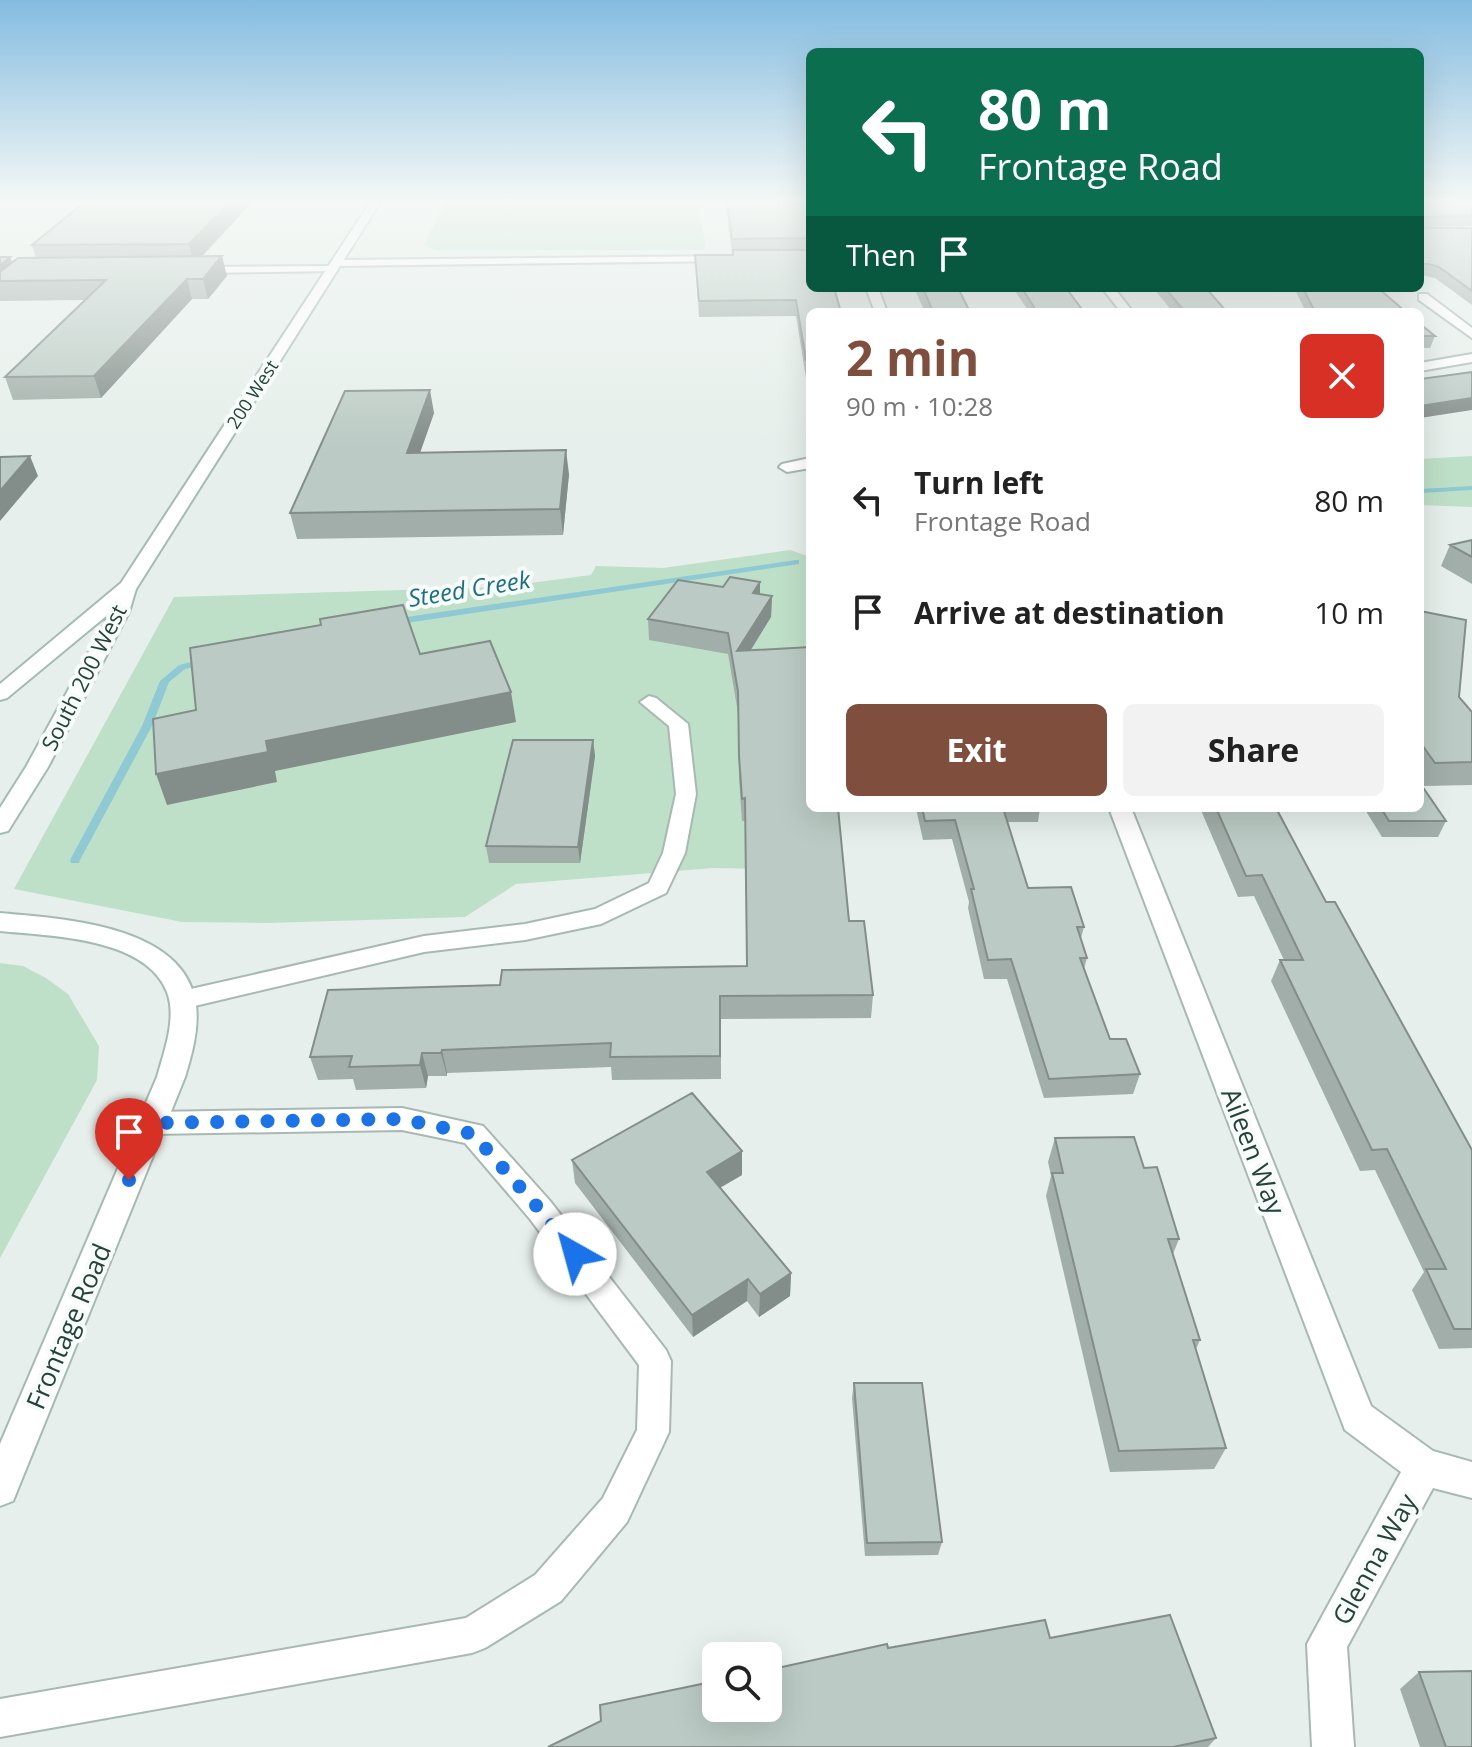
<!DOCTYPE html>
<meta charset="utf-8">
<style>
:root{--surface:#fff;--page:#f2f2f2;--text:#222;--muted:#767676;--accent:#804e3d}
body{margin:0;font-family:"Open Sans",sans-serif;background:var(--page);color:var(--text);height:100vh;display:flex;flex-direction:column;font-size:30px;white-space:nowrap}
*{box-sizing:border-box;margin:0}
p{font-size:26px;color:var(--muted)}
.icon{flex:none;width:44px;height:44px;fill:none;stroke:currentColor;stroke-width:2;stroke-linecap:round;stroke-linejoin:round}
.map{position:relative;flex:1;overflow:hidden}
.side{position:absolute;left:806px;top:308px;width:618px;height:504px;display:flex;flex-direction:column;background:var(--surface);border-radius:12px;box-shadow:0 8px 32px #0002}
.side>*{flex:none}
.banner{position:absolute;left:806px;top:48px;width:618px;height:244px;border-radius:12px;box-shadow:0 8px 32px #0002;background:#0b6e4f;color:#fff;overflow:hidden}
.fabs{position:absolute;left:702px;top:1642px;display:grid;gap:16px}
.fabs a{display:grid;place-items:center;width:80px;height:80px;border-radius:12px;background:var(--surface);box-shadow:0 8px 32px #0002;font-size:40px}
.pin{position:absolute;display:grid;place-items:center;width:68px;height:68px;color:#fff;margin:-82px -34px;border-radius:50% 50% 50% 0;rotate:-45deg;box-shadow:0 0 8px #0007}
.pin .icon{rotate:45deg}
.me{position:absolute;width:88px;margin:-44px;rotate:322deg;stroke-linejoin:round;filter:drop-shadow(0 0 6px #0008)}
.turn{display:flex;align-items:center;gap:28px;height:168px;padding:0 40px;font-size:36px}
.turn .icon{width:104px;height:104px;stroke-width:2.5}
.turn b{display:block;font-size:56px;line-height:68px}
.then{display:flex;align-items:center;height:76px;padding:0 40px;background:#0003;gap:16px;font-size:30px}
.round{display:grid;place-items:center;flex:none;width:84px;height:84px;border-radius:12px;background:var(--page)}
.overview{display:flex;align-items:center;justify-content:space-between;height:136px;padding:0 40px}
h1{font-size:48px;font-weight:700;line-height:60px;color:var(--accent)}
.primary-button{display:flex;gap:16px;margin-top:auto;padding:16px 40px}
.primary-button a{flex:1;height:92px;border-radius:12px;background:var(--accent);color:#fff;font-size:32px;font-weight:700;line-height:92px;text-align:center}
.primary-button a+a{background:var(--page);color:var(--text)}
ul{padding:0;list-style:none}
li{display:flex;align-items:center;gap:24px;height:112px;padding:0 40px}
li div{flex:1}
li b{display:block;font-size:30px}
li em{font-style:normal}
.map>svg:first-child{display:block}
.green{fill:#bfe0c8}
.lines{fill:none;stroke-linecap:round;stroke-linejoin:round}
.stream{fill:#8ec9d4;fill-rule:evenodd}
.lane-casing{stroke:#a8b8b2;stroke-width:4}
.street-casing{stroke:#a8b8b2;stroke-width:4}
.secondary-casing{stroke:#a4bbb3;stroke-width:4}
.lane{fill:#fff;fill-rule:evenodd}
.street{fill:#fff;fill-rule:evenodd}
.secondary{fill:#fff;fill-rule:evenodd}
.wall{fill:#a1aea9}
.shaded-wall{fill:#838d89}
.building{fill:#bbcac4;stroke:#838d89;stroke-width:2}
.route{stroke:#1a73e8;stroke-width:14;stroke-dasharray:0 25.2}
.labels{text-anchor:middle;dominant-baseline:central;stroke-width:8;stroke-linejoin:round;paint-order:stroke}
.far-street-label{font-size:18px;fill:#24423a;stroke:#f7fbf9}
.street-label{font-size:22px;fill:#24423a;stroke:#f7fbf9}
.water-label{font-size:24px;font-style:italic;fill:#1c6f80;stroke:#f7fbf9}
.near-street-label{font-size:26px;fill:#24423a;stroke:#f7fbf9}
</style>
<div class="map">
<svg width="1472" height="1747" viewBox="0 0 1472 1747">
<rect width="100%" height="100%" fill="#e6efeb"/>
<!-- green -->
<path class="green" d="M446,201H696L706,245L703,250H436L424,245Z
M1472,456V507L1420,505V459Z
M790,550L810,557V808L814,870L714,868L516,884L465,917L267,923L182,922L14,889L174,597L501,587L591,575L596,566L663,568Z
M0,963L23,966L46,978L68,994L99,1046L97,1080L0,1258Z"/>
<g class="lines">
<!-- stream -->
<path class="stream" d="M1472,486V490L1420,493V489Z
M796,560H799V564L393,625L389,622L393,619Z
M204,659L207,660V664L185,669L169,682L152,726L80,860L79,863H71L70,860L142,726L160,681L179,665Z"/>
<defs>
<path id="lane" d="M332,266L337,269L336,271L197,273L192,270L197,267Z
M649,696L656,698L688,724L696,794L685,853L666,893L601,924L525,940L424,952L182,1009L173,1006L170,1000L173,994L182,991L424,936L525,924L595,909L649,883L663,853L676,794L669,726L640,702Z
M402,1108L483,1126L550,1201L666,1350L671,1361L669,1432L627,1522L561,1601L485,1648L472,1653L0,1737V1699L466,1618L535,1575L603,1498L637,1430L639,1365L530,1219L465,1143L402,1130L153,1134L144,1131L140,1123L144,1115L153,1112Z"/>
<path id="street" d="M728,256L732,257V261L336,266L330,263L336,260Z
M866,288H878L887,312H875Z
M1102,288H1114L1133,312H1121Z
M1419,294H1427L1472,328V338L1419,300Z
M1472,354V362L1420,371V363Z
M810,458V468L787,472L779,467L782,464Z
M1109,808H1131L1371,1406L1433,1451L1472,1462V1498L1433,1488L1347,1647L1354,1747H1312L1307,1644L1401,1472L1345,1430Z"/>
<path id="secondary" d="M371,201H381L136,589L129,612L48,767L8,831L0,833V808L26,767L111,612L7,698L0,700V684L121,583Z
M0,913C62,919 185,924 196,1005C199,1029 192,1054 185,1077L13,1501L0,1506V1444L157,1077C164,1052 177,1018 167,992C146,937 49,936 0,931Z"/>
</defs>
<!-- lane casing -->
<use href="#lane" class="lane-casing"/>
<!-- street casing -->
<use href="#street" class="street-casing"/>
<!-- secondary casing -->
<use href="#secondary" class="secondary-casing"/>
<!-- lane -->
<use href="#lane" class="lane"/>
<!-- street -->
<use href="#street" class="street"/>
<!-- secondary -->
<use href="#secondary" class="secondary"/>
</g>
<!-- wall -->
<path class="wall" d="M253,201L202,256L227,276L208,299H192L101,398L13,400L5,377L84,300L0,301V257H10L12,263L36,258L32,245Z
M726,201H810V378H806L796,316L699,317L695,255H733L732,254Z
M1420,201H1472V226L1423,227L1472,228V305L1435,278L1420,275Z
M914,288H958L970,312H925Z
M1013,288H1066L1084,312H1029Z
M1153,288H1206L1227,312H1173Z
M1294,288H1378L1406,312H1306Z
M1420,324L1435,336L1430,348H1420Z
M434,413L420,453L569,474L563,535L297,539L290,513Z
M1472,540V584L1441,566L1450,545Z
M760,582V594L772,596L771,617L751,650L810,808L849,921L873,995L871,1018L721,1019V1079L612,1080L611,1067L447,1073V1076H428L426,1088L356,1090L353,1079L318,1080L310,1057L500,985L747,966L745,821H742L739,778L738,713L728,654L649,640L648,619L723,587Z
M1420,611L1459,697L1472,712V785L1424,786L1420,780Z
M593,740L595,756L580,863H489L486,846Z
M918,808H1040L1038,822H1007L1028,888L1084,927L1081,938L1087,958L1084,969L1110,1039L1140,1074L1133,1094L1044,1098L1007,979H984L968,908L969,902L952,839L923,840L917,813Z
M1200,808H1276L1326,902L1472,1150V1348L1439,1349L1412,1290L1424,1272L1375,1170L1360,1171L1271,981L1280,960H1284L1254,896L1238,897Z
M1364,808H1420L1446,821L1438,837H1382Z
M1055,1138L1144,1168L1179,1239L1173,1254L1200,1340L1196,1349L1226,1448L1214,1469L1110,1472L1046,1196L1051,1176L1048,1162Z
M742,1151V1175L720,1188L791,1273L790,1296L759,1317L747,1301L693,1337L575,1183L572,1160Z
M854,1383L942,1542L938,1555L865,1556L852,1398Z
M1050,1638L1216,1738L1208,1747H548L888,1648Z
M1419,1672L1472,1747H1420L1400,1689Z"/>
<!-- shaded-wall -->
<path class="shaded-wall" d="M231,201H253L194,265L189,244Z
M222,256L227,276L208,299L203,279Z
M10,257L17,278L0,281V265Z
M187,279L192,299L101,398L94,376Z
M430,390L434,413L411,478L407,453Z
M1472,398V410L1420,418V406Z
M566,450L569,474L563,535L560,509Z
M30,456L38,476L0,521V491Z
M760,582V603L753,593Z
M772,596L771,617L737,672V651Z
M511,692L516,722L275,771L277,782L167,805L156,774L266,741Z
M593,740L595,756L580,863L578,847Z
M442,1050L447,1073V1076L441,1053Z
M422,1053L428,1076L426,1088L420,1065Z
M742,1151V1175L707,1195V1172Z
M791,1273L790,1296L759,1317L760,1294Z
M748,1279L747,1301L693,1337L692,1315Z"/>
<!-- building -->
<path class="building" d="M86,201H231L189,244L32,245Z
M727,201H810V212H808L810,219V238L732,239Z
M1420,201H1472V216L1421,217L1423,228H1472V291L1439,267L1428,264H1420Z
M733,250H810V288H834L841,312H810V360H806L796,300L699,301L695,255H733Z
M222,256L203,279H187L94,376L5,377L106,280L0,281V272L18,258Z
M0,257H10L0,265Z
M923,288H958L970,312H933Z
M1022,288H1066L1084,312H1037Z
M1165,288H1206L1227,312H1185Z
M1303,288H1378L1406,312H1315Z
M1420,324L1435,336H1420Z
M1472,372V398L1420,406V379Z
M430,390L407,453L566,450L560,509L290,513L345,391Z
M30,456L0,491V457Z
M1472,540V557L1450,545Z
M730,577L760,582L753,593L772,596L737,651L810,647V808H838L849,921H864L873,995L720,996V1056L610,1057L611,1043L442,1050L441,1053H422L420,1065L349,1067L352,1056L310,1057L328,990L500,985L502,970L747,966L745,798L742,799L739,756L738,691L728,633L648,619L678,580L723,587Z
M403,605L420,654L490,641L511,692L266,741L268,752L156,774L153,719L196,710L190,648L321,625L320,619Z
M1420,611L1466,620L1459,697L1472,712V762L1435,763L1420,742Z
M513,740H593L578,847L486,846Z
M1420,783L1446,821H1389L1381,808H1420Z
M922,808H1003L1028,888L1071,887L1084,927H1077L1087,958H1080L1110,1039H1126L1140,1074L1049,1079L1011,959L988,960L971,889H974L955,820L925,821Z
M1216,808H1276L1326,902H1335L1472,1150V1329H1454L1426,1269H1446L1387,1149L1372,1150L1280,960H1303L1262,875L1246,876Z
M692,1093L742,1151L707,1172L791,1273L760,1294L748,1279L692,1315L572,1160Z
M1134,1137L1144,1168L1157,1167L1179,1239H1168L1200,1340H1193L1226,1448L1119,1451L1052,1173H1063L1055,1138Z
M854,1383H922L942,1542L867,1543Z
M1170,1615L1216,1738L1173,1747H548L601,1721L600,1705L716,1681V1708H768V1670L887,1644L888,1648L1045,1620L1050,1638Z
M1472,1671V1747H1446L1419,1672Z"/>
<!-- sky -->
<linearGradient id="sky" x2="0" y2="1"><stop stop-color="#84bce0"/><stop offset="0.45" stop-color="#f4f8f6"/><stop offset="1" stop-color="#f4f8f6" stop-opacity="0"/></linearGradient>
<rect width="1472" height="445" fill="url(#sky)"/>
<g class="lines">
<!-- route -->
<path class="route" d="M129,1180L153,1123L402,1119L473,1134L540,1210L575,1254"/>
</g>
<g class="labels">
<!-- far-street labels -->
<g class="far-street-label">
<text transform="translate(252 394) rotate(-57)">200 West</text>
</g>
<!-- street labels -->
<g class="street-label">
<text transform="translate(83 677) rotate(-63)">South 200 West</text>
</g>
<!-- water labels -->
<g class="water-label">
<text transform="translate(469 588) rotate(-9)">Steed Creek</text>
</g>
<!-- near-street labels -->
<g class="near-street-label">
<text transform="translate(1254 1151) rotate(69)">Aileen Way</text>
<text transform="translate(68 1326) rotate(-67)">Frontage Road</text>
<text transform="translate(1374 1559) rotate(-61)">Glenna Way</text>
</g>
</g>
</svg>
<div class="fabs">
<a><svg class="icon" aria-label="search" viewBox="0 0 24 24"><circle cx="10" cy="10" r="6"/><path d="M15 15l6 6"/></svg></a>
</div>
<div class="pin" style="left:129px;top:1180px;background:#d93025"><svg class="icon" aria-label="arrive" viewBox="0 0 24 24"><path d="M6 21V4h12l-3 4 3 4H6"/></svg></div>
<svg class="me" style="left:575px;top:1254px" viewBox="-20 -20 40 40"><circle r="19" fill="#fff"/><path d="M0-13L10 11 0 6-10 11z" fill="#1a73e8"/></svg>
<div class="banner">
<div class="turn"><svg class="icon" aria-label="left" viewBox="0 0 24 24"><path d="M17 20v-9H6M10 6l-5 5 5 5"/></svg><div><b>80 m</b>Frontage Road</div></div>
<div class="then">Then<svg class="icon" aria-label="arrive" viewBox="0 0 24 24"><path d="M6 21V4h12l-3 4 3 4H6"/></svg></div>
</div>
<section class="side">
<div class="overview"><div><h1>2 min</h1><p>90 m · 10:28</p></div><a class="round" style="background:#d93025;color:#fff"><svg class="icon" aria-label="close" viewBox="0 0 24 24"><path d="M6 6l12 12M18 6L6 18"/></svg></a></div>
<ul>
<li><svg class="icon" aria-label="left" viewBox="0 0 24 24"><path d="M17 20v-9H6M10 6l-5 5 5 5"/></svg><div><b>Turn left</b><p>Frontage Road</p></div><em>80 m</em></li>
<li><svg class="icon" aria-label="arrive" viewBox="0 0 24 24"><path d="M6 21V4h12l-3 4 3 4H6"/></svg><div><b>Arrive at destination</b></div><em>10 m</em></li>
</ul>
<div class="primary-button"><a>Exit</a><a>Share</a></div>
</section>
</div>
